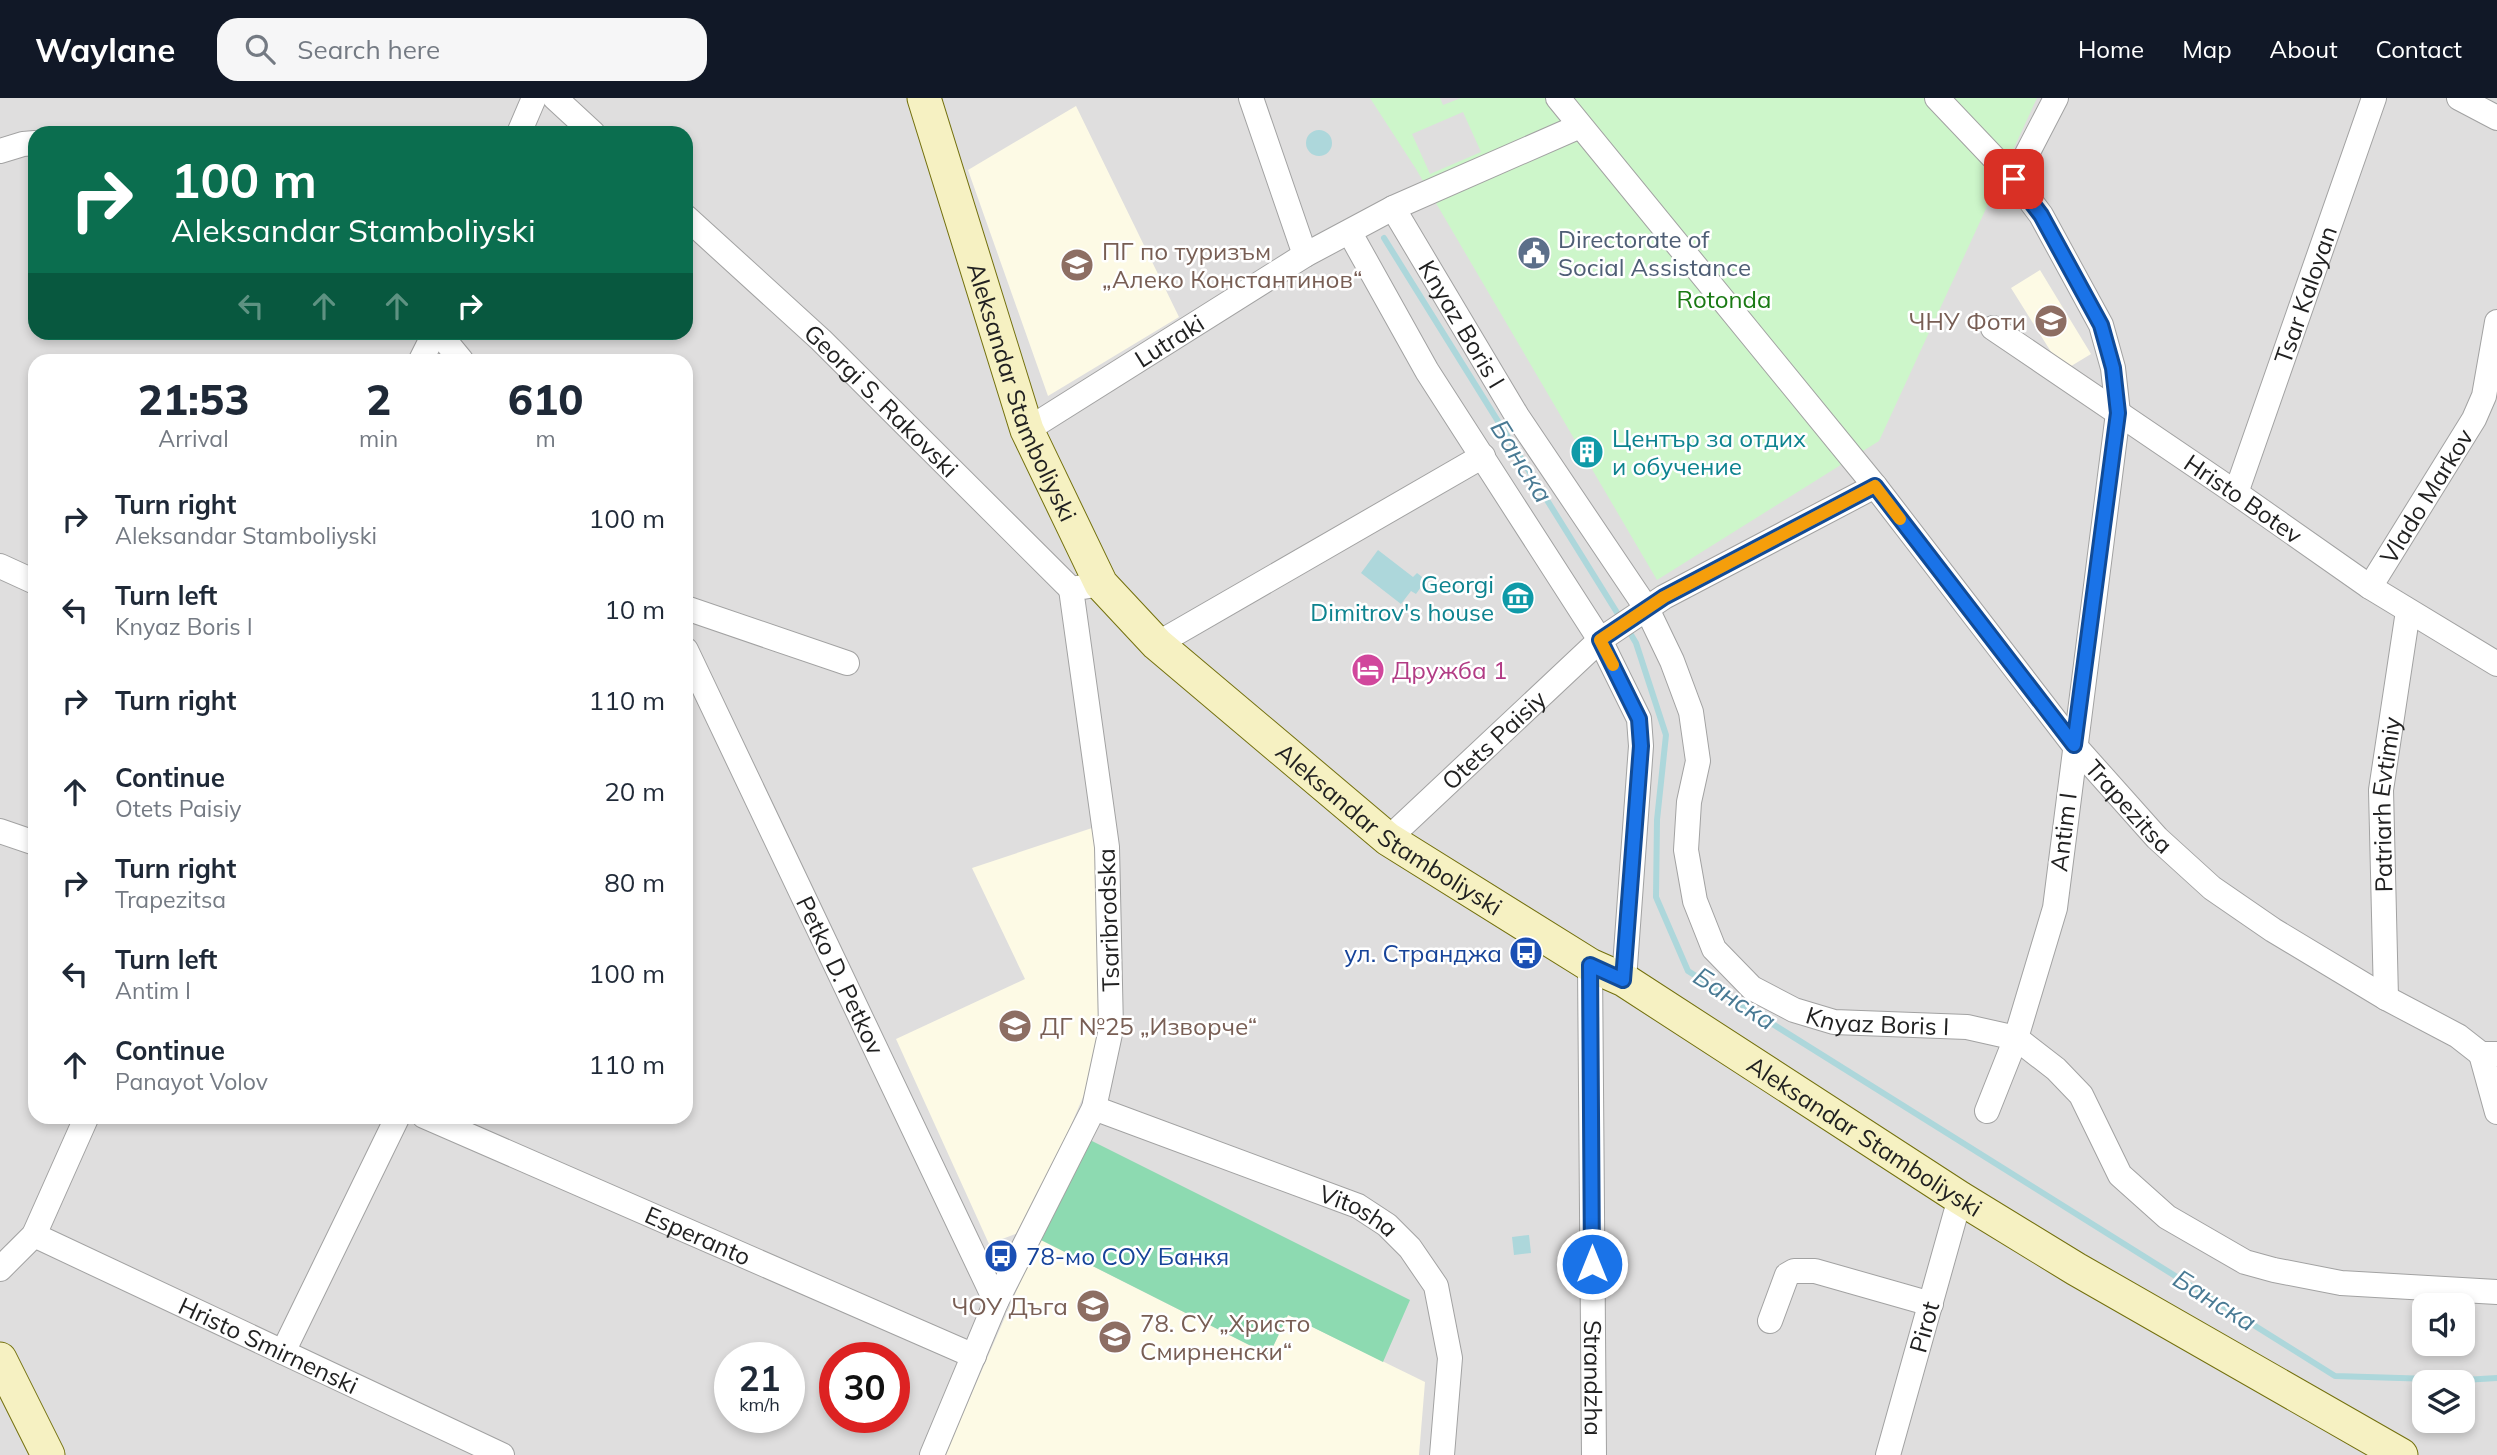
<!DOCTYPE html>
<meta charset="utf-8">
<style>
:root{--surface:#fff;--page:#f6f6f7;--text:#1f2937;--muted:#747a83;--accent:#111827}
body{margin:0;font-family:Mulish,sans-serif;background:var(--page);color:var(--text);height:100vh;display:flex;flex-direction:column;font-size:26px;white-space:nowrap}
*{box-sizing:border-box;margin:0}
p{font-size:23px;color:var(--muted)}
.icon{flex:none;width:38px;height:38px;fill:none;stroke:currentColor;stroke-width:2;stroke-linecap:round;stroke-linejoin:round}
.map{position:relative;flex:1;overflow:hidden}
.sheet{position:absolute;left:28px;top:256px;width:665px;height:770px;display:flex;flex-direction:column;background:var(--surface);border-radius:21px;box-shadow:0 4px 10px #0003}
.sheet>*{flex:none}
.banner{position:absolute;left:28px;top:28px;width:665px;height:214px;border-radius:21px;box-shadow:0 4px 10px #0003;background:#0b6e4f;color:#fff;overflow:hidden}
.tools{position:absolute;left:2412px;top:1195px;display:grid;gap:14px}
.tools a{display:grid;place-items:center;width:63px;height:63px;border-radius:14px;background:var(--surface);box-shadow:0 4px 10px #0003;font-size:35px}
.speed{position:absolute;left:714px;top:1244px;display:flex;gap:14px;font-size:35px;font-weight:700;text-align:center}
.speed>*{display:grid;place-content:center;width:91px;height:91px;border-radius:50%;background:var(--surface);box-shadow:0 4px 10px #0003;line-height:1}
.speed small{font-size:18px;font-weight:400}
.speed .limit{border:10px solid #d22;background:#fff;color:#111}
.pin{position:absolute;display:grid;place-items:center;width:60px;height:60px;color:#fff;margin:-30px;border-radius:14px;box-shadow:0 4px 10px #0006}
.me{position:absolute;width:77px;margin:-38px;rotate:0deg;stroke-linejoin:round;filter:drop-shadow(0 0 5px #0008)}
.turn{display:flex;align-items:center;gap:24px;height:147px;padding:0 28px;font-size:32px}
.turn .icon{width:91px;height:91px;stroke-width:2.5}
.turn b{display:block;font-size:49px;line-height:60px}
.lanes{display:flex;align-items:center;height:66px;padding:0 28px;background:#0003;justify-content:center;gap:35px;direction:ltr}
.lanes .off{opacity:.35}
.eta{display:flex;justify-content:space-evenly;align-items:center;height:119px;text-align:center}
.eta b{font-size:42px;font-weight:800;line-height:49px}
ul{padding:0;list-style:none}
li{display:flex;align-items:center;gap:21px;height:91px;padding:0 28px}
li div{flex:1}
li b{display:block;font-size:26px}
li em{font-style:normal}
header{display:flex;align-items:center;gap:42px;box-sizing:border-box;height:98px;padding:0 35px;background:var(--accent);color:#fff}
header strong{font-size:33px}
nav{display:flex;gap:38px;margin-inline-start:auto;font-size:24px}
.search{width:490px;height:63px;background:var(--page);display:flex;align-items:center;gap:18px;box-sizing:border-box;padding:0 24px;border-radius:21px;color:var(--muted);font-size:26px}
.map>svg:first-child{display:block}
.residential{fill:#dfdede;fill-rule:evenodd}
.education{fill:#fdfae5}
.park{fill:#cdf6ca;fill-rule:evenodd}
.pitch{fill:#8ddab1}
.water{fill:#add7db}
.lines{fill:none;stroke-linecap:round;stroke-linejoin:round}
.stream{stroke:#add7db;stroke-width:6}
.street-casing{stroke:#a2a2a2;stroke-width:26}
.secondary-casing{stroke:#73700d;stroke-width:35}
.street{stroke:#fff;stroke-width:24}
.secondary{stroke:#f6f1c2;stroke-width:33}
.route-casing{stroke:#114b97;stroke-width:18}
.route{stroke:#1a73e8;stroke-width:12}
.slow{stroke:#f59e0b;stroke-width:12}
.labels{text-anchor:middle;dominant-baseline:central;stroke-width:5;stroke-linejoin:round;paint-order:stroke}
.service-label{font-size:24px;fill:#4e5e75;stroke:#fff;text-anchor:start}
.education-label{font-size:24px;fill:#785e54;stroke:#fff;text-anchor:start}
.street-label{font-size:24px;fill:#212121;stroke:#fff}
.park-label{font-size:24px;fill:#1a7a14;stroke:#fff}
.culture-label{font-size:24px;fill:#0d838f;stroke:#fff;text-anchor:start}
.hotel-label{font-size:24px;fill:#b23c85;stroke:#fff;text-anchor:start}
.transit-label{font-size:24px;fill:#164399;stroke:#fff;text-anchor:end}
.water-label{font-size:26px;font-style:italic;fill:#497a94;stroke:#fff}
</style>
<header>
<strong>Waylane</strong>
<div class="search"><svg class="icon" aria-label="search" viewBox="0 0 24 24"><circle cx="10" cy="10" r="6"/><path d="M15 15l6 6"/></svg>Search here</div>
<nav><a>Home</a><a>Map</a><a>About</a><a>Contact</a></nav>
</header>
<div class="map">
<svg width="2497" height="1357" viewBox="0 0 2497 1357">
<rect width="100%" height="100%" fill="#f1ede9"/>
<!-- residential -->
<path class="residential" d="M0,0H2497V1357H0ZM35,35H686V234H35ZM35,262H686V1018H35ZM2424,1208H2462V1246H2424ZM730,1260H789V1320H730ZM835,1260H894V1320H835ZM2424,1284H2462V1323H2424Z"/>
<!-- education -->
<path class="education" d="M1076,8L1179,219L1048,298L968,72Z
M2040,172L2091,256L2063,273L2011,190Z
M1098,728L1109,915L1092,978L1026,1132L989,1146L896,941L1025,881L972,770Z
M1039,1141L1269,1257L1288,1217L1425,1284L1419,1357H945Z"/>
<!-- park -->
<path class="park" d="M1370,0H1440L1443,7L1461,0H2037L1879,343L1657,482L1416,71ZM1463,14L1481,54L1430,76L1412,36Z"/>
<!-- pitch -->
<path class="pitch" d="M1084,1039L1410,1202L1383,1264L1288,1217L1269,1257L1039,1141Z"/>
<!-- water -->
<path class="water" d="M1306 45a13 13 0 1 1 26 0a13 13 0 1 1-26 0Z
M1378,452L1413,479L1417,475L1426,482L1416,496L1411,493L1401,506L1361,475Z
M1529,1137L1531,1155L1514,1157L1512,1139Z"/>
<g class="lines">
<!-- stream -->
<path class="stream" d="M1384,140L1621,521
M1627,530L1636,545L1666,637L1657,722L1656,799L1688,873L2335,1278L2464,1282L2497,1280"/>
<defs>
<g id="street">
<path d="M555,0L593,35"/>
<path d="M1251,0L1305,157"/>
<path id="s1" d="M1558,0L1875,388L2074,647L2157,740L2212,790L2273,832L2386,900L2458,938L2481,956H2497"/>
<path d="M1937,0L2014,81L2041,117L2101,227L2113,270L2118,315L2055,810L2016,940L1987,1013"/>
<path d="M2459,0L2497,20"/>
<path d="M519,35L534,0"/>
<path d="M0,53L23,46L35,45"/>
<path d="M2014,81L2056,0"/>
<path id="s2" d="M1393,110L1517,318L1647,511L1672,563L1691,614L1698,663L1689,704L1686,752L1695,803L1714,851L1752,890L1794,912L1834,924L1967,929L2016,940L2056,971L2081,997L2120,1077L2167,1119L2245,1164L2274,1172L2341,1185L2497,1194"/>
<path id="s3" d="M686,119L821,242L1071,491"/>
<path d="M1350,135L1427,273L1600,542L1639,621L1641,648L1624,882"/>
<path id="s4" d="M1993,230L2236,395L2370,489L2497,566"/>
<path d="M438,234L461,262"/>
<path d="M421,262L435,234"/>
<path id="s5" d="M1027,332L1305,157L1393,110L1580,28"/>
<path id="s6" d="M2236,395L2374,0"/>
<path d="M0,468L35,484"/>
<path id="s7" d="M2370,489L2474,321L2484,298L2497,224"/>
<path d="M686,510L847,565"/>
<path d="M1157,546L1483,358"/>
<path id="s8" d="M686,552L996,1204"/>
<path d="M0,733L35,745"/>
<path id="s9" d="M1388,741L1600,542L1664,499L1875,388"/>
<path id="s10" d="M1590,867L1594,1357"/>
<path id="s11" d="M2386,900L2381,692L2408,513"/>
<path d="M2481,956L2497,1014"/>
<path id="s12" d="M1094,1010L1358,1108L1387,1127L1410,1150L1436,1188L1450,1260L1442,1357"/>
<path id="s13" d="M424,1018L974,1258"/>
<path id="s14" d="M34,1137L502,1357"/>
<path d="M0,1171L34,1137L87,1018"/>
<path d="M1770,1223L1787,1177L1794,1173H1815L1931,1206"/>
<path d="M283,1254L398,1018"/>
<path d="M932,1357L996,1204L1094,1010L1111,931L1107,749L1071,491L1101,486"/>
<path id="s15" d="M1888,1357L1960,1100"/>
</g>
<g id="secondary">
<path id="s16" d="M924,0L1027,332L1101,486L1157,546L1388,741L1590,867L1624,882L1960,1100L2076,1171L2401,1357"/>
<path d="M0,1261L48,1357"/>
</g>
</defs>
<!-- street casing -->
<use href="#street" class="street-casing"/>
<!-- secondary casing -->
<use href="#secondary" class="secondary-casing"/>
<!-- street -->
<use href="#street" class="street"/>
<!-- secondary -->
<use href="#secondary" class="secondary"/>
</g>
<g class="lines">
<defs>
<path id="route" d="M1592,1166L1590,867L1623,882L1641,648L1639,621L1600,542L1664,499L1875,388L2074,647L2118,315L2113,270L2101,227L2041,117L2014,81"/>
</defs>
<!-- route casing -->
<use href="#route" class="route-casing"/>
<!-- route -->
<use href="#route" class="route"/>
<!-- slow -->
<path class="slow" d="M1613,567L1600,542L1664,499L1875,388L1900,421"/>
</g>
<!-- icons -->
<defs>
<symbol id="civic-disc" viewBox="-11 -11 22 22"><circle r="9.5" fill="#5c6f8a" stroke="#fff"/><path d="M-.6-6.5H3V-4.5H.6V-3L4-1V1h2V6H-6V1h2V-1L-.6-3ZM-1.2 2.5V6h2.4V2.5Z" fill="#fff"/></symbol>
<symbol id="school-disc" viewBox="-11 -11 22 22"><circle r="9.5" fill="#8d6e63" stroke="#fff"/><path d="M0-5L7-2L0 1L-7-2ZM-4 1L0 2.5L4 1V4Q0 6-4 4Z" fill="#fff"/></symbol>
<symbol id="building-disc" viewBox="-11 -11 22 22"><circle r="9.5" fill="#0f9aa8" stroke="#fff"/><path d="M-4-6H4V6H1V3H-1V6H-4ZM-2.5-4.3h1.7v1.8h-1.7ZM.8-4.3h1.7v1.8H.8ZM-2.5-1h1.7V.8h-1.7ZM.8-1h1.7V.8H.8Z" fill="#fff"/></symbol>
<symbol id="museum-disc" viewBox="-11 -11 22 22"><circle r="9.5" fill="#0f9aa8" stroke="#fff"/><path d="M0-6L6-3V-2H-6V-3ZM-5-1h2V3h-2ZM-1-1h2V3h-2ZM3-1h2V3H3ZM-6 4H6V6H-6Z" fill="#fff"/></symbol>
<symbol id="hotel-disc" viewBox="-11 -11 22 22"><circle r="9.5" fill="#d1479c" stroke="#fff"/><path d="M-6-4.5h1.5V1H6V5H4.5V3h-9V5H-6ZM-4 0a1.8 1.8 0 1 1 3.6 0ZM.5 0V-2.5h3Q6-2.5 6 0Z" fill="#fff"/></symbol>
<symbol id="bus-disc" viewBox="-11 -11 22 22"><circle r="9.5" fill="#1a4fb4" stroke="#fff"/><path d="M-5-6H5V4H4V6H2V4H-2V6H-4V4H-5ZM-3.5-4V0h7V-4ZM-3.5 1.2v1.5H-2V1.2ZM2 1.2v1.5H3.5V1.2Z" fill="#fff"/></symbol>
</defs>
<g fill-rule="evenodd">
<use href="#civic-disc" x="1515" y="136" width="38" height="38"/>
<use href="#school-disc" x="1058" y="148" width="38" height="38"/>
<use href="#school-disc" x="2032" y="204" width="38" height="38"/>
<use href="#building-disc" x="1568" y="335" width="38" height="38"/>
<use href="#museum-disc" x="1499" y="481" width="38" height="38"/>
<use href="#hotel-disc" x="1349" y="553" width="38" height="38"/>
<use href="#bus-disc" x="1507" y="836" width="38" height="38"/>
<use href="#school-disc" x="996" y="909" width="38" height="38"/>
<use href="#bus-disc" x="982" y="1139" width="38" height="38"/>
<use href="#school-disc" x="1074" y="1189" width="38" height="38"/>
<use href="#school-disc" x="1096" y="1220" width="38" height="38"/>
</g>
<g class="labels">
<!-- service labels -->
<g class="service-label">
<text x="1558" y="141">Directorate of<tspan x="1558" dy="28">Social Assistance</tspan></text>
</g>
<!-- education labels -->
<g class="education-label">
<text x="1102" y="153">ПГ по туризъм<tspan x="1102" dy="28">„Алеко Константинов“</tspan></text>
<text x="2026" y="223" text-anchor="end">ЧНУ Фоти</text>
<text x="1040" y="928">ДГ №25 „Изворче“</text>
<text x="1068" y="1208" text-anchor="end">ЧОУ Дъга</text>
<text x="1140" y="1225">78. СУ „Христо<tspan x="1140" dy="28">Смирненски“</tspan></text>
</g>
<!-- street labels -->
<g class="street-label">
<text stroke="none"><textPath href="#s6" startOffset="210">Tsar Kaloyan</textPath></text>
<text stroke="none"><textPath href="#s2" startOffset="135">Knyaz Boris I</textPath></text>
<text stroke="none"><textPath href="#s5" startOffset="168">Lutraki</textPath></text>
<text stroke="none"><textPath href="#s16" startOffset="310">Aleksandar Stamboliyski</textPath></text>
<text stroke="none"><textPath href="#s3" startOffset="268">Georgi S. Rakovski</textPath></text>
<text stroke="none"><textPath href="#s7" startOffset="107">Vlado Markov</textPath></text>
<text stroke="none"><textPath href="#s4" startOffset="303">Hristo Botev</textPath></text>
<text stroke="none"><textPath href="#s9" startOffset="145">Otets Paisiy</textPath></text>
<text stroke="none"><textPath href="#s11" startOffset="194">Patriarh Evtimiy</textPath></text>
<text stroke="none"><textPath href="#s1" startOffset="910">Trapezitsa</textPath></text>
<text stroke="none"><textPath href="#s16" startOffset="898">Aleksandar Stamboliyski</textPath></text>
<text transform="translate(2063 734) rotate(-83)">Antim I</text>
<text transform="translate(1108 822) rotate(-92)">Tsaribrodska</text>
<text stroke="none"><textPath href="#s8" startOffset="360">Petko D. Petkov</textPath></text>
<text stroke="none"><textPath href="#s2" startOffset="1017">Knyaz Boris I</textPath></text>
<text stroke="none"><textPath href="#s16" startOffset="1465">Aleksandar Stamboliyski</textPath></text>
<text stroke="none"><textPath href="#s12" startOffset="284">Vitosha</textPath></text>
<text stroke="none"><textPath href="#s13" startOffset="299">Esperanto</textPath></text>
<text stroke="none"><textPath href="#s15" startOffset="133">Pirot</textPath></text>
<text stroke="none"><textPath href="#s14" startOffset="259">Hristo Smirnenski</textPath></text>
<text stroke="none"><textPath href="#s10" startOffset="413">Strandzha</textPath></text>
</g>
<!-- park labels -->
<g class="park-label">
<text x="1724" y="201">Rotonda</text>
</g>
<!-- culture labels -->
<g class="culture-label">
<text x="1612" y="340">Център за отдих<tspan x="1612" dy="28">и обучение</tspan></text>
<text x="1494" y="486" text-anchor="end">Georgi<tspan x="1494" dy="28">Dimitrov's house</tspan></text>
</g>
<!-- hotel labels -->
<g class="hotel-label">
<text x="1392" y="572">Дружба 1</text>
</g>
<!-- transit labels -->
<g class="transit-label">
<text x="1502" y="855">ул. Странджа</text>
<text x="1026" y="1158" text-anchor="start">78-мо СОУ Банкя</text>
</g>
<!-- water labels -->
<g class="water-label">
<text transform="translate(1522 363) rotate(58)">Банска</text>
<text transform="translate(1735 900) rotate(33)">Банска</text>
<text transform="translate(2215 1202) rotate(32)">Банска</text>
</g>
</g>
</svg>
<div class="tools">
<a><svg class="icon" aria-label="sound" viewBox="0 0 24 24"><path d="M4 9h4l5-4v14l-5-4H4zM17 9q2 3 0 6"/></svg></a>
<a><svg class="icon" aria-label="layers" viewBox="0 0 24 24"><path d="M12 4l9 5-9 5-9-5zM3 14l9 5 9-5"/></svg></a>
</div>
<div class="speed"><div>21<small>km/h</small></div><div class="limit">30</div></div>
<div class="pin" style="left:2014px;top:81px;background:#d93025"><svg class="icon" aria-label="arrive" viewBox="0 0 24 24"><path d="M6 21V4h12l-3 4 3 4H6"/></svg></div>
<svg class="me" style="left:1592px;top:1166px" viewBox="-20 -20 40 40"><circle r="17" fill="#1a73e8" stroke="#fff" stroke-width="3"/><path d="M0-11L8 9 0 5-8 9z" fill="#fff"/></svg>
<div class="banner">
<div class="turn"><svg class="icon" aria-label="right" viewBox="0 0 24 24"><path d="M7 20v-9h11M14 6l5 5-5 5"/></svg><div><b>100 m</b>Aleksandar Stamboliyski</div></div>
<div class="lanes"><svg class="icon off" aria-label="left" viewBox="0 0 24 24"><path d="M17 20v-9H6M10 6l-5 5 5 5"/></svg><svg class="icon off" aria-label="ahead" viewBox="0 0 24 24"><path d="M12 20V5M6 11l6-6 6 6"/></svg><svg class="icon off" aria-label="ahead" viewBox="0 0 24 24"><path d="M12 20V5M6 11l6-6 6 6"/></svg><svg class="icon" aria-label="right" viewBox="0 0 24 24"><path d="M7 20v-9h11M14 6l5 5-5 5"/></svg></div>
</div>
<section class="sheet">
<div class="eta">
<div><b>21:53</b><p>Arrival</p></div>
<div><b>2</b><p>min</p></div>
<div><b>610</b><p>m</p></div>
</div>
<ul>
<li><svg class="icon" aria-label="right" viewBox="0 0 24 24"><path d="M7 20v-9h11M14 6l5 5-5 5"/></svg><div><b>Turn right</b><p>Aleksandar Stamboliyski</p></div><em>100 m</em></li>
<li><svg class="icon" aria-label="left" viewBox="0 0 24 24"><path d="M17 20v-9H6M10 6l-5 5 5 5"/></svg><div><b>Turn left</b><p>Knyaz Boris I</p></div><em>10 m</em></li>
<li><svg class="icon" aria-label="right" viewBox="0 0 24 24"><path d="M7 20v-9h11M14 6l5 5-5 5"/></svg><div><b>Turn right</b></div><em>110 m</em></li>
<li><svg class="icon" aria-label="ahead" viewBox="0 0 24 24"><path d="M12 20V5M6 11l6-6 6 6"/></svg><div><b>Continue</b><p>Otets Paisiy</p></div><em>20 m</em></li>
<li><svg class="icon" aria-label="right" viewBox="0 0 24 24"><path d="M7 20v-9h11M14 6l5 5-5 5"/></svg><div><b>Turn right</b><p>Trapezitsa</p></div><em>80 m</em></li>
<li><svg class="icon" aria-label="left" viewBox="0 0 24 24"><path d="M17 20v-9H6M10 6l-5 5 5 5"/></svg><div><b>Turn left</b><p>Antim I</p></div><em>100 m</em></li>
<li><svg class="icon" aria-label="ahead" viewBox="0 0 24 24"><path d="M12 20V5M6 11l6-6 6 6"/></svg><div><b>Continue</b><p>Panayot Volov</p></div><em>110 m</em></li>
</ul>
</section>
</div>
